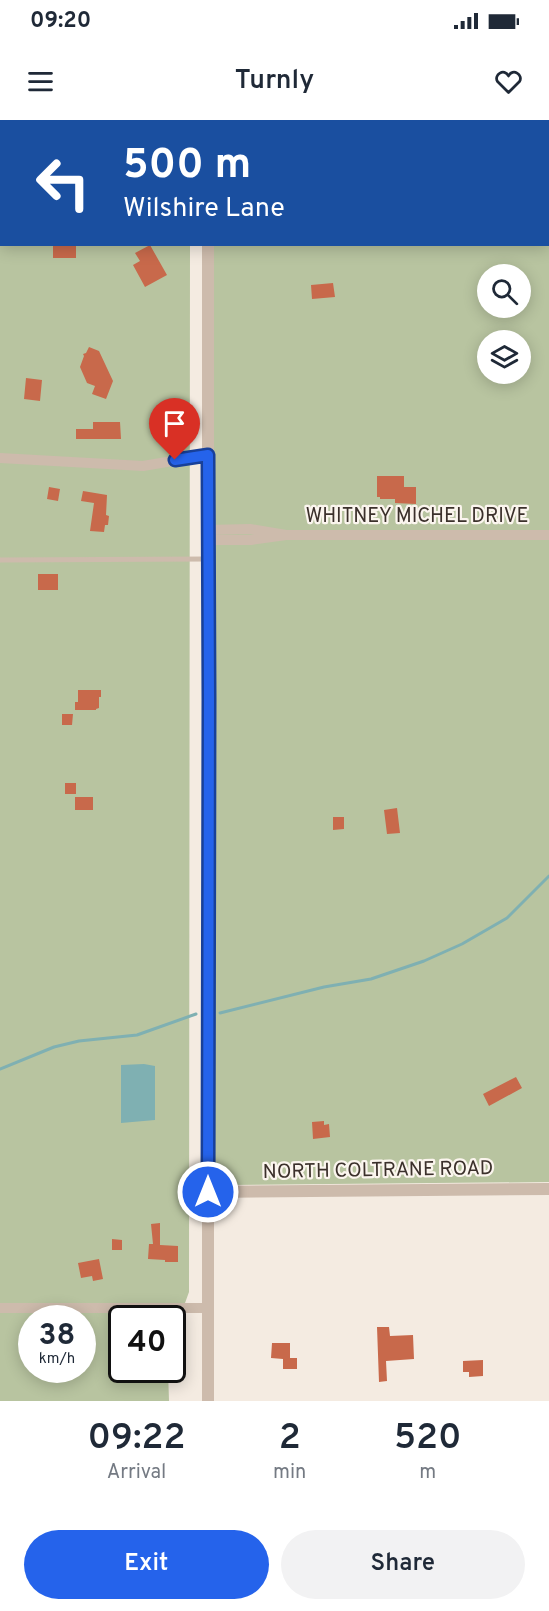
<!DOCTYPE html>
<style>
:root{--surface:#fff;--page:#f2f2f3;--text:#1f2937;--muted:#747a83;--accent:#2563eb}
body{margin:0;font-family:Overpass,sans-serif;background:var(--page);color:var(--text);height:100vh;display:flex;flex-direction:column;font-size:22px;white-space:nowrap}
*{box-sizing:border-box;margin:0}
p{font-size:20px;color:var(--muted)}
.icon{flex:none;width:33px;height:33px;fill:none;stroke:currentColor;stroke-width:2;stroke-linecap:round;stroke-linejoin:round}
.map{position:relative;height:1281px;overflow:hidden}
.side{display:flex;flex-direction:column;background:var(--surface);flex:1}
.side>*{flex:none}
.guide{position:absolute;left:0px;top:0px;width:549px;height:126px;box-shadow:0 3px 15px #0003;background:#1a4fa0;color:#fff;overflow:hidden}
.buttons{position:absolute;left:477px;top:144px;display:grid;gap:12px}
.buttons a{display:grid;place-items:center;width:54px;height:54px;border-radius:50%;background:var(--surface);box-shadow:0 3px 15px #0003;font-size:30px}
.speed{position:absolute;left:18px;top:1185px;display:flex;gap:12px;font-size:30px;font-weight:700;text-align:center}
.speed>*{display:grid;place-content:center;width:78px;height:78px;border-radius:50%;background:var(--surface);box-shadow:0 3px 15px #0003;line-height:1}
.speed small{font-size:15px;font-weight:400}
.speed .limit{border:3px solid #111;border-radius:9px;background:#fff;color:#111}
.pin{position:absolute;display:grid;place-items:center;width:51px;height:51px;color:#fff;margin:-62px -26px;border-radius:50% 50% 50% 0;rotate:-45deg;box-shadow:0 0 6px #0007}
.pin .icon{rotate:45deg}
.me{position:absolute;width:66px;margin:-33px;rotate:0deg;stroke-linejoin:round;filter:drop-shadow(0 0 4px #0008)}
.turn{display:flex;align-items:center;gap:21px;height:126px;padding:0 24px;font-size:27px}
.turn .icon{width:78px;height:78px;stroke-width:2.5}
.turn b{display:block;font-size:42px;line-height:51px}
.eta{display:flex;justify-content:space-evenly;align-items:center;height:102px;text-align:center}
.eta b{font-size:36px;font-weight:600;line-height:42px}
.action{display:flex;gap:12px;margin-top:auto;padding:12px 24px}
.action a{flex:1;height:69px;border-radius:36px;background:var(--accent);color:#fff;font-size:24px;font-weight:600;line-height:69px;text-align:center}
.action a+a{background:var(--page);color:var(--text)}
.status{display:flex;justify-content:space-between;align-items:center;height:42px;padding:0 30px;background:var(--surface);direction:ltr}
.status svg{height:16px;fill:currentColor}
header{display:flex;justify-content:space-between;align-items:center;height:78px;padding:0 24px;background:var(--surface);font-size:27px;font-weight:600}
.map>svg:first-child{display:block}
.green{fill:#b8c4a0;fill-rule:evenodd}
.water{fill:#7fb0b2}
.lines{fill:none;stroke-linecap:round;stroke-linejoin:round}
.stream{stroke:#7fb0b2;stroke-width:3}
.building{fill:#c8694b}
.service{stroke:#cdbbac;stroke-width:5}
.minor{stroke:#cdbbac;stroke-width:10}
.tertiary{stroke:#cdbbac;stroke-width:12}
.route-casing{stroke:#184099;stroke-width:15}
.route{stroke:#2563eb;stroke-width:10}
.labels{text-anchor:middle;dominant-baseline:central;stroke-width:4.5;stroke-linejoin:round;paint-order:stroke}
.street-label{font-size:20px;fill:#3b302b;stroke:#fbf5ee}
</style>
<div class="status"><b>09:20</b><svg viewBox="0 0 49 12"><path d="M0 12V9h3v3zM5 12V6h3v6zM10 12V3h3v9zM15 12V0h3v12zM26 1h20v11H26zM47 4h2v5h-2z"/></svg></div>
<header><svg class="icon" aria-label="menu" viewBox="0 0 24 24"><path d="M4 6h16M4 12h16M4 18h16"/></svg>Turnly<svg class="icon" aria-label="heart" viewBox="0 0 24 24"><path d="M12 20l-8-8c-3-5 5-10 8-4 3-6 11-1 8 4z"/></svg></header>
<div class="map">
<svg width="549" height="1281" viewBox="0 0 549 1281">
<rect width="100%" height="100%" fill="#f4ebe1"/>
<!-- green -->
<path class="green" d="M0,5H2V124L190,125L189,1172L173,1216L172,1198H122V1250H168L169,1281H0ZM32,1198H82V1250H32Z
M548,20H549V1062L230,1065L214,1047L213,125L548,124ZM488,154H520V188H488ZM488,220H520V254H488Z"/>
<!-- water -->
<path class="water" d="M144,944L155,946V1000L121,1003V945Z"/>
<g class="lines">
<!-- stream -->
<path class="stream" d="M220,893L324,867L371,859L424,841L462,824L507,798L549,756
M0,949L54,927L79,921L137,915L196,894"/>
</g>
<!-- building -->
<path class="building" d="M53,124H76V138H53Z
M150,125L167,155L145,167L133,145L140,141L135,133Z
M333,163L335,177L312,179L311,165Z
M89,227L99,231L113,261L106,279L92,274L95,266L87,263L80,247L84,236L83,234L86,233Z
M26,258L42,260L40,281L24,279Z
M93,302H120L121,319H76V309H93Z
M377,356H404V367H416V384L395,383V379H380V377H377Z
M49,367L60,369L58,381L47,379Z
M83,371L107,375L106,395L109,396L108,405H105L104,412L90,411L94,383L81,381Z
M38,454H58V470H38Z
M78,570H101V577H99V588L96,589V590H75V582H78Z
M62,594H73L72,605H62Z
M65,663H76V674H65Z
M75,677H93V690H75Z
M397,688L400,713L387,714L384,690Z
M333,697H344V709L333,710Z
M516,957L522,968L489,986L483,974Z
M324,1001V1005L329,1004L330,1017L313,1019L312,1002Z
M160,1103V1125L178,1126V1142H165V1140L148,1139L149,1124H153L151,1104Z
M112,1119L122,1120V1130H112Z
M99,1139L103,1159L93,1161L92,1156L81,1158L78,1143Z
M377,1207H389L390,1216L413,1215L414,1239L386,1241L387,1261L379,1262Z
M272,1223H290V1238H297V1249H283V1239L271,1238Z
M483,1240V1256L469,1257V1252H463V1241Z"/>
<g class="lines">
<!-- service -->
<path class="service" d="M292,2V0
M0,440L207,439"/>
<!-- minor -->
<path class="minor" d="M0,338L143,346L208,335
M208,410L250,409L286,415L251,420H208
M286,415H549
M0,1188H208"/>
<!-- tertiary -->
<path class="tertiary" d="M207,0V2
M208,124V1281
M208,1072L549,1069"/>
</g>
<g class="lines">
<defs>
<path id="route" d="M175,340L208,335L209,579L208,1072"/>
</defs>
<!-- route casing -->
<use href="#route" class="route-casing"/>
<!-- route -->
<use href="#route" class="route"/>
</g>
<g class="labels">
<!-- street labels -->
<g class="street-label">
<text x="417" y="397">WHITNEY MICHEL DRIVE</text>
<text transform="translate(378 1051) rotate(-1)">NORTH COLTRANE ROAD</text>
</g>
</g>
</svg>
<div class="buttons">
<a><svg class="icon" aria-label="search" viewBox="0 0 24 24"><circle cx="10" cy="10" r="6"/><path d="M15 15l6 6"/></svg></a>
<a><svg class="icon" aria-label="layers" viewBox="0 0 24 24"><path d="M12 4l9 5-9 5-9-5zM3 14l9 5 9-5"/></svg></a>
</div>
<div class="speed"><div>38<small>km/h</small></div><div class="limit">40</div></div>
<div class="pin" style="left:175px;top:340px;background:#d93025"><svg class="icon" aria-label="arrive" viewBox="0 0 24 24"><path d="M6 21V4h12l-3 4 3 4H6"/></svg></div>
<svg class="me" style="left:208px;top:1072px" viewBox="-20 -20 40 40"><circle r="17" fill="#2563eb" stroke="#fff" stroke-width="3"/><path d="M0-11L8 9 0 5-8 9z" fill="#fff"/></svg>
<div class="guide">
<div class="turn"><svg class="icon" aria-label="left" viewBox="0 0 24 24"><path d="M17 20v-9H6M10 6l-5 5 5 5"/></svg><div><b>500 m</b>Wilshire Lane</div></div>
</div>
</div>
<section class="side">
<div class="eta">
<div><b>09:22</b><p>Arrival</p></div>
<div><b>2</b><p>min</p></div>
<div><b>520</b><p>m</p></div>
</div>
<div class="action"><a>Exit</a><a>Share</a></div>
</section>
